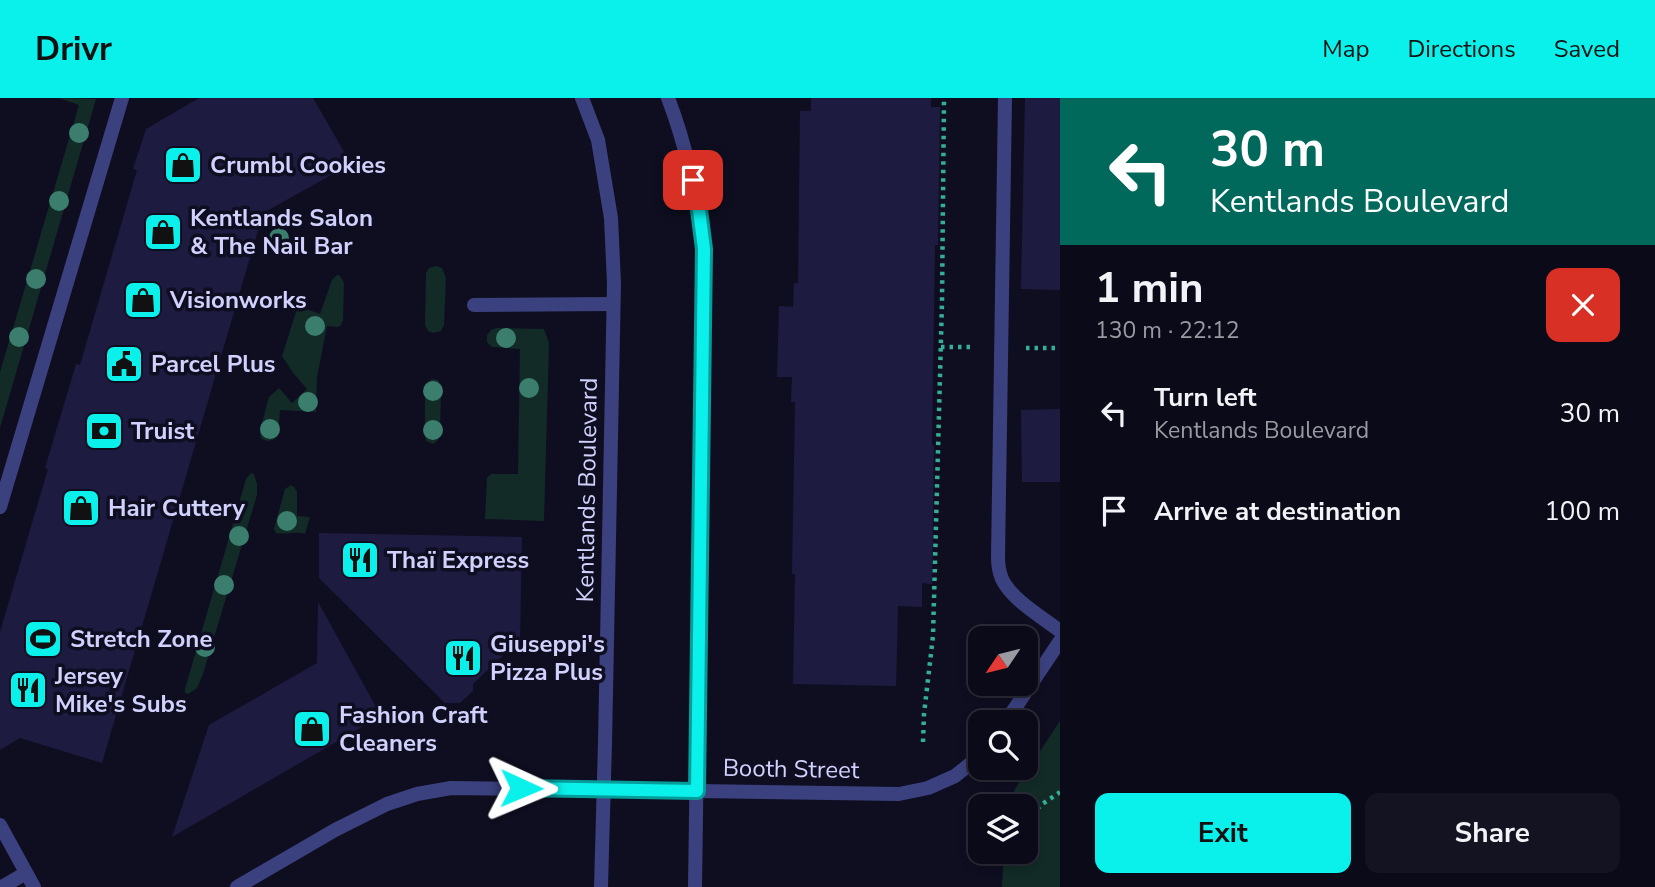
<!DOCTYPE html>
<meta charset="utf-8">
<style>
:root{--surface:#0b0a19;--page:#141322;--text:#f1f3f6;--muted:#9a9aa2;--line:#2b2b38;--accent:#0af0eb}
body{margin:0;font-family:"Nunito Sans",sans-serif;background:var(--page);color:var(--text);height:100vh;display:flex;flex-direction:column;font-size:26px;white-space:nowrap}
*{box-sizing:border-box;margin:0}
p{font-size:23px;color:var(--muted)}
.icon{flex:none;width:38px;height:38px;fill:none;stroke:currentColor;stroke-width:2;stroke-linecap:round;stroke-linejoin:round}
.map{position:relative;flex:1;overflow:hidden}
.drawer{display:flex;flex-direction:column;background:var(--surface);width:595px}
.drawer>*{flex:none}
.top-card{background:#00695c;color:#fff;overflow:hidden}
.needle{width:46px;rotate:235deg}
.controls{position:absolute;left:968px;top:528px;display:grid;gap:14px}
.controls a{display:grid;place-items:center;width:70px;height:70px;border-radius:14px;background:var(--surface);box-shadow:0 4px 10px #0003,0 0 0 2px var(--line);font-size:35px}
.pin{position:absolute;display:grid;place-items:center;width:60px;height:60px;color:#fff;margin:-30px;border-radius:14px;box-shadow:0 4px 10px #0006}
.me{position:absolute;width:77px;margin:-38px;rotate:91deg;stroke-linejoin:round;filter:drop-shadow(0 0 5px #0008)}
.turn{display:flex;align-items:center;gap:24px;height:147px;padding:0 35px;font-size:32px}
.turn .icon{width:91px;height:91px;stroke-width:2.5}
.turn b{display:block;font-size:49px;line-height:60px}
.round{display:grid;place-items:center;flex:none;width:74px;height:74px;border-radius:14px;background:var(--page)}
.head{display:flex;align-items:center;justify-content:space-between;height:119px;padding:0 35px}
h1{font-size:42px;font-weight:700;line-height:52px}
.primary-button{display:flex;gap:14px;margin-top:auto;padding:14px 35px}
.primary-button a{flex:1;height:80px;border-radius:14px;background:var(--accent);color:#111;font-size:28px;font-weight:700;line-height:80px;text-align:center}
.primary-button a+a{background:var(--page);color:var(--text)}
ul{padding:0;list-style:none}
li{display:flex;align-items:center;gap:21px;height:98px;padding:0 35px}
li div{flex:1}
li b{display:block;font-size:26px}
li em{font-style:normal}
header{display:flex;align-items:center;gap:42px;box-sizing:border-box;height:98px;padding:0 35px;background:var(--accent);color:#111}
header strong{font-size:33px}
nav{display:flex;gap:38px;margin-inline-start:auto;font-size:24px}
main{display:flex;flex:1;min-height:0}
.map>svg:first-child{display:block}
.green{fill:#122b27}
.building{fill:#1e1b41}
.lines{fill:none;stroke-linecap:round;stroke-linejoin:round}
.path{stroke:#33ae98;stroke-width:4.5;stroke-dasharray:3.5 5;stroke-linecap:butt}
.service{stroke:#3b417e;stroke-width:14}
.minor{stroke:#3b417e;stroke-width:14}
.tertiary{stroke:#3b417e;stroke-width:14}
.tree{fill:#3c7e6e}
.route-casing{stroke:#069c99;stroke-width:18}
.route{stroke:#0af0eb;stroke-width:12}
.labels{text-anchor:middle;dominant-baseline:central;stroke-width:7;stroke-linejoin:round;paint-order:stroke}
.poi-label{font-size:24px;font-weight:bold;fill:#d0d1fd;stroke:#0f0e21;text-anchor:start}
.street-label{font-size:24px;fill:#d0d1fd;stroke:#0f0e21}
</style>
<header>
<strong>Drivr</strong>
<nav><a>Map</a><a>Directions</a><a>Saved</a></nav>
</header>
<main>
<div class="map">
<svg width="1060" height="789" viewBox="0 0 1060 789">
<rect width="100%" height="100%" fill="#0f0e21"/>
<!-- green -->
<path class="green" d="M59,0L96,1L0,330V274L79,7Z
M436,168L442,170L446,180L444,227L441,233L433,235L428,233L425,227L426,175L429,170Z
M337,177L340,178L344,185L343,222L341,227L338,229L327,228L317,279L316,314L280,312L278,338L273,342L267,343L261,340L260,333L269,299L279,290L292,305L307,291L294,276L282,258L298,208L320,216L332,182Z
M497,230L544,231L549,245L544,423L485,421L487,380L491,376H518L520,251L492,249L487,244V237L491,232Z
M432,281L438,282L441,288L440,338L437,343L433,346L426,343L425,337V286Z
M251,375L254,376L257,386V397L203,576L197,590L188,596L185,595V591L246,381Z
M291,387L294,389L297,394V418L310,419L305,436C295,433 286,437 276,435L274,431L285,391Z
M1060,623V789H1002L1004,754H1026V709H1009L1015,691Z"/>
<!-- building -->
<path class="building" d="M199,0H313L351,66L263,115L102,665L20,640L0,652V534L48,371L45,370L76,266L80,267L137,72L133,71L146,31Z
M811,0H931V9H940L938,147H935L932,347H934L932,486L922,485V509L898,508L896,588L793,586L795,476H792L795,304H791L792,279H777L779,208L793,209L794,185H798L800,13H811Z
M1025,0H1060V192L1021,191Z
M1060,311V384H1022L1021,312Z
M319,435L522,439L520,541L473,586V593L460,605H445L319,480Z
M318,504L381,618L172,739L209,627L317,565Z"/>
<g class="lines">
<!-- path -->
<path class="path" d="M941,249H975
M1026,250H1060
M923,644L924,616L933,538L942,204L944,0
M1026,724L1041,707L1060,694
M995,757L997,754"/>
<!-- service -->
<path class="service" d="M1005,0L998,459C998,466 999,474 1002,481C1012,502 1042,519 1060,533
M474,207L613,206
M0,409L122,0
M0,727L34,789
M2,789L26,775"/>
<!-- minor -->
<path class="minor" d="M1005,625L1060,543
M697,693L899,696L928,690L955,678L980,658"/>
<!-- tertiary -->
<path class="tertiary" d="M582,0L598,42L611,120L614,185L605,645L601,789
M668,0C687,49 697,99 704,151L695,789
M237,789L335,732L387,706L417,696L451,690L697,693"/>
</g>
<!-- trees -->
<g class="tree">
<circle cx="79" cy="35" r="10"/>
<circle cx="59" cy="103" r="10"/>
<circle cx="279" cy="140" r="10"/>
<circle cx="36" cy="181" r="10"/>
<circle cx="315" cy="228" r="10"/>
<circle cx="19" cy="239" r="10"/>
<circle cx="506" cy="240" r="10"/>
<circle cx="529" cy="290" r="10"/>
<circle cx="433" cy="293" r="10"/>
<circle cx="308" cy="304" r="10"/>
<circle cx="270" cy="331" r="10"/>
<circle cx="433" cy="332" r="10"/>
<circle cx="287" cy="423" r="10"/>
<circle cx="239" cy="438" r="10"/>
<circle cx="224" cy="487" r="10"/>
<circle cx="205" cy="549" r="10"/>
</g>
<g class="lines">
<defs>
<path id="route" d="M521,690L697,693L704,151L698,104L693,82"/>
</defs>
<!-- route casing -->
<use href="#route" class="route-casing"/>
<!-- route -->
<use href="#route" class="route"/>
</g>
<!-- icons -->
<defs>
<symbol id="shop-square" viewBox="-11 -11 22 22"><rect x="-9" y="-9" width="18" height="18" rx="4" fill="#0af0eb" stroke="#0f0e21"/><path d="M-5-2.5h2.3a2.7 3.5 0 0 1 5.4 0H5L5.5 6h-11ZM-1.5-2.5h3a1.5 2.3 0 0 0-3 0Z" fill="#111"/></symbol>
<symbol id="civic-square" viewBox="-11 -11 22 22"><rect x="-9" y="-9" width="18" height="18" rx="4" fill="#0af0eb" stroke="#0f0e21"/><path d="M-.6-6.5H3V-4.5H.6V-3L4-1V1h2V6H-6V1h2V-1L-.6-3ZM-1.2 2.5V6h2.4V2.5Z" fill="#111"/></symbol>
<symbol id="bank-square" viewBox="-11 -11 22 22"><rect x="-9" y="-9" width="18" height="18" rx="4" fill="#0af0eb" stroke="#0f0e21"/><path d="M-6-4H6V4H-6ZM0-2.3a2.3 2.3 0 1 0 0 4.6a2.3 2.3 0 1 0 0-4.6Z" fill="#111"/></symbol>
<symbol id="restaurant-square" viewBox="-11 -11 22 22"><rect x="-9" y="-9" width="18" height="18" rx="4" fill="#0af0eb" stroke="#0f0e21"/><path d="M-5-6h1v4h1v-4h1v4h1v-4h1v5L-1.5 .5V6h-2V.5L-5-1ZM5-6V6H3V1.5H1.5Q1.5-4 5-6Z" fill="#111"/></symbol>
<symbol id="stadium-square" viewBox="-11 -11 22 22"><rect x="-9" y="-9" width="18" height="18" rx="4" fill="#0af0eb" stroke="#0f0e21"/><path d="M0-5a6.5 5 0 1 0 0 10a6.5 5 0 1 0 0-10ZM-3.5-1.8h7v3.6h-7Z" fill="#111"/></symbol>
</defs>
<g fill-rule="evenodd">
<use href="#shop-square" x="161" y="45" width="44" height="44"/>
<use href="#shop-square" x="141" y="112" width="44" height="44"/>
<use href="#shop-square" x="121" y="180" width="44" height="44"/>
<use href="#civic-square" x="102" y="244" width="44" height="44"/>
<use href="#bank-square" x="82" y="311" width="44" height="44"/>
<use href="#shop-square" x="59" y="388" width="44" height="44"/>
<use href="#restaurant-square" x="338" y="440" width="44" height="44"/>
<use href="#stadium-square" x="21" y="519" width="44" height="44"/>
<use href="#restaurant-square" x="441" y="538" width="44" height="44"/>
<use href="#restaurant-square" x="6" y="570" width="44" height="44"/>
<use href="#shop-square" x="290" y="609" width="44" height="44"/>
</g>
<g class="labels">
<!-- poi labels -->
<g class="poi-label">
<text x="210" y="67">Crumbl Cookies</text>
<text x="190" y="120">Kentlands Salon<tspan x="190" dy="28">&amp; The Nail Bar</tspan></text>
<text x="170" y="202">Visionworks</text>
<text x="151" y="266">Parcel Plus</text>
<text x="131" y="333">Truist</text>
<text x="108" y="410">Hair Cuttery</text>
<text x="387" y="462">Thaï Express</text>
<text x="70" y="541">Stretch Zone</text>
<text x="490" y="546">Giuseppi's<tspan x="490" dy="28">Pizza Plus</tspan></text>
<text x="55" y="578">Jersey<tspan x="55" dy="28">Mike's Subs</tspan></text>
<text x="339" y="617">Fashion Craft<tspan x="339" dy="28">Cleaners</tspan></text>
</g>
<!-- street labels -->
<g class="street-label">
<text transform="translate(587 392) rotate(-89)">Kentlands Boulevard</text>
<text transform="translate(791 671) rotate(1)">Booth Street</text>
</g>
</g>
</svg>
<div class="controls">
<a><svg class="needle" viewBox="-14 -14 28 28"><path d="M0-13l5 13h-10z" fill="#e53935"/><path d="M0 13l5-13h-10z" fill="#9a9aa2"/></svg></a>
<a><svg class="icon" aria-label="search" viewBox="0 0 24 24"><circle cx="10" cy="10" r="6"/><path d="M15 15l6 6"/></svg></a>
<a><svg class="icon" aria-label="layers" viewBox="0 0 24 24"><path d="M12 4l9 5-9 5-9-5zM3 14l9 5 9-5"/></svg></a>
</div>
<div class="pin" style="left:693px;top:82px;background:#d93025"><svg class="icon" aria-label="arrive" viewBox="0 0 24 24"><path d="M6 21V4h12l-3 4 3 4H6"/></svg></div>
<svg class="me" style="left:521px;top:690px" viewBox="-20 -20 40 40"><path d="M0-17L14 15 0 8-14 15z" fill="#0af0eb" stroke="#fff" stroke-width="4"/></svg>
</div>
<section class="drawer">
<div class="top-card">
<div class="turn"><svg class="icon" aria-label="left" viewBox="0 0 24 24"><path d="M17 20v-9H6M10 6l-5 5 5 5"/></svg><div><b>30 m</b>Kentlands Boulevard</div></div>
</div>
<div class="head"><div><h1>1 min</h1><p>130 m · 22:12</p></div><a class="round" style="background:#d93025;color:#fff"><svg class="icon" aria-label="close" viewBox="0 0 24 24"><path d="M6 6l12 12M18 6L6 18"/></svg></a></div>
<ul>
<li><svg class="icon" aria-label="left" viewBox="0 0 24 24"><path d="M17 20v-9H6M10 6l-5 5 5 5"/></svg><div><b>Turn left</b><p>Kentlands Boulevard</p></div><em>30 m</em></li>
<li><svg class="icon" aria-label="arrive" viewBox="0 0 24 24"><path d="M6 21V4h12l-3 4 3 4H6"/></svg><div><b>Arrive at destination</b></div><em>100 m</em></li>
</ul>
<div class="primary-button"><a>Exit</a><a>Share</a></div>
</section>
</main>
